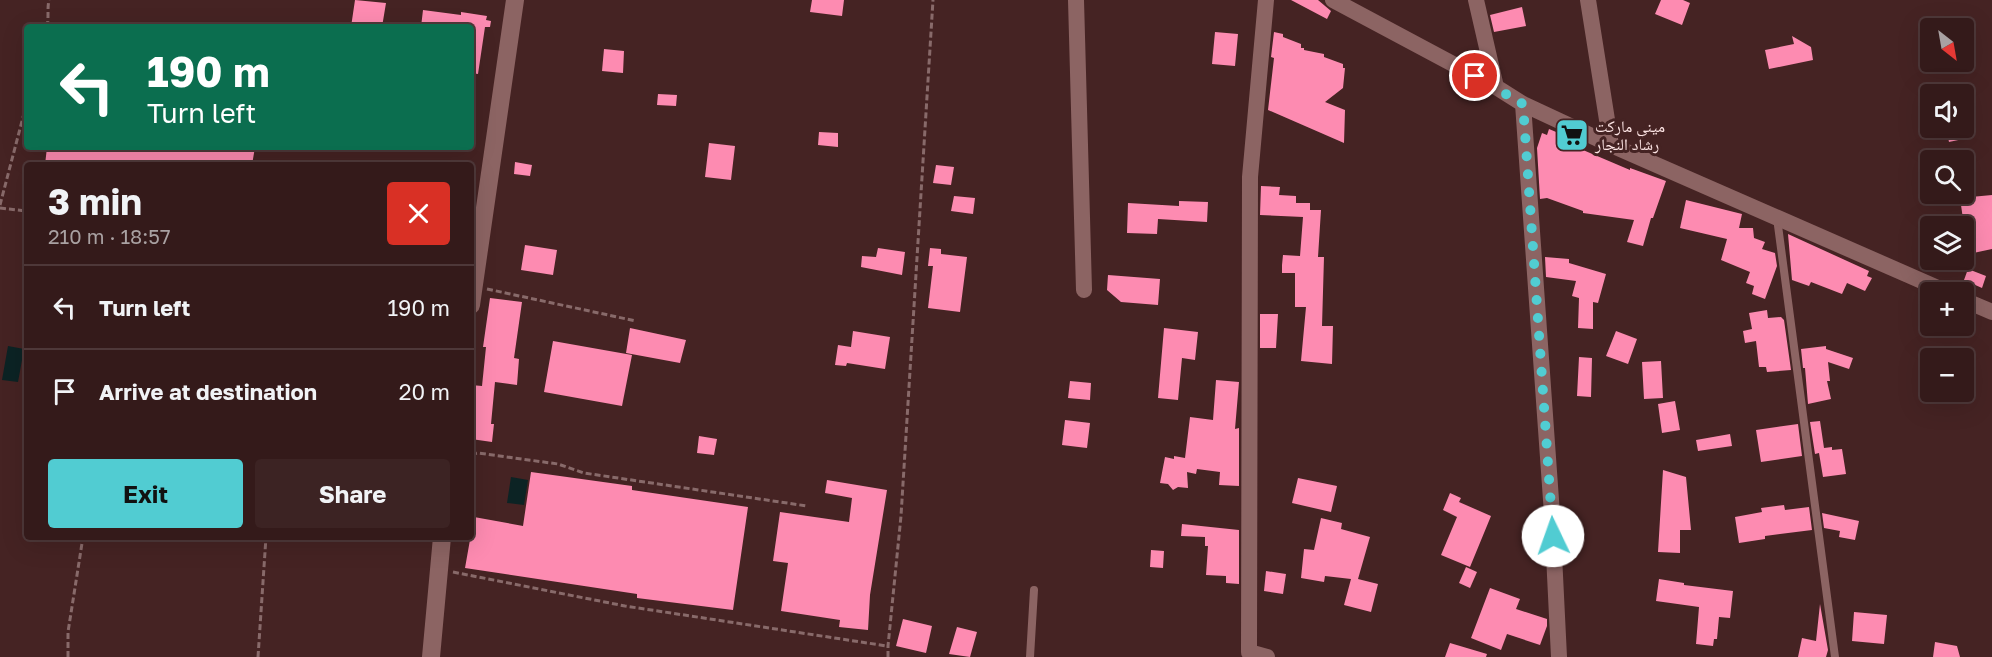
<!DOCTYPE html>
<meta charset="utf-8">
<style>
:root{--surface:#341a1a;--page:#3c2323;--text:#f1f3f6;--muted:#a9a1a2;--line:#4e3839;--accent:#51ccd2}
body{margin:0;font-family:"Golos Text","Noto Naskh Arabic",sans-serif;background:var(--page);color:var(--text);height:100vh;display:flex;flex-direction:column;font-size:22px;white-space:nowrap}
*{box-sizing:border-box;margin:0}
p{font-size:20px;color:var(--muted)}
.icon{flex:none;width:33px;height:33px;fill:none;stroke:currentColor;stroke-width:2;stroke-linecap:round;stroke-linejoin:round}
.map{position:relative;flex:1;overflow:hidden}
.panel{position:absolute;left:24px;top:162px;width:450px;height:378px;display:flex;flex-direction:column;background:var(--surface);border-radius:6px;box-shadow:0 6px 24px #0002,0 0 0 2px var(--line)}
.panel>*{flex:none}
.guide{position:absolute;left:24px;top:24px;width:450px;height:126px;border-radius:6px;box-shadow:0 6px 24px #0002,0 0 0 2px var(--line);background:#0b6e4f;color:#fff;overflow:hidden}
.needle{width:39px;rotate:149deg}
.controls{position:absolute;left:1920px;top:18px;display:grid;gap:12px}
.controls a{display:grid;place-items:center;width:54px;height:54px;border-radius:6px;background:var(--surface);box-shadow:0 6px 24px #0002,0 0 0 2px var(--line);font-size:30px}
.pin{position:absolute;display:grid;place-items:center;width:51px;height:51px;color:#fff;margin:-26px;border:3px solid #fff;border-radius:50%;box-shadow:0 2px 6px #0007}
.me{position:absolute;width:66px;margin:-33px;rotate:357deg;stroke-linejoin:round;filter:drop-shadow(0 0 4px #0008)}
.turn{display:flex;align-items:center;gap:21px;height:126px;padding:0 24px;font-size:27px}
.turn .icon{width:78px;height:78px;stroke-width:2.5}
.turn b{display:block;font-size:42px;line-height:51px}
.round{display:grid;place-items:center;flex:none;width:63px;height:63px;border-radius:6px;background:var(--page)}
.head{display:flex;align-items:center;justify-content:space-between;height:102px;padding:0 24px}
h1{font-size:36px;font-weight:700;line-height:45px}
.button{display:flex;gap:12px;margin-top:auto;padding:12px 24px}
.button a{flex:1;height:69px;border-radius:6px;background:var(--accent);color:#111;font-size:24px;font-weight:700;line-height:69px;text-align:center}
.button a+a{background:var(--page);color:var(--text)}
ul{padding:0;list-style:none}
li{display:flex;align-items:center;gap:18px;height:84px;padding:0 24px;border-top:2px solid var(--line)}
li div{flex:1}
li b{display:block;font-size:22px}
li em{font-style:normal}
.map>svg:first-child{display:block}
.water{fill:#0c2324}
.building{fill:#fd8bb1}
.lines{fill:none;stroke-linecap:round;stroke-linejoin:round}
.path{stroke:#886a6a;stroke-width:3;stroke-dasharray:6 3;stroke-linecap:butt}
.service{stroke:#8c6463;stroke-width:8}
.minor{stroke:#8c6463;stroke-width:16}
.tertiary{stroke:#8c6463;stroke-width:18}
.route{stroke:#51ccd2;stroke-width:10;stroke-dasharray:0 18}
.labels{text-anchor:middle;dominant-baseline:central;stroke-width:6;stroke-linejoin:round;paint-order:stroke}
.poi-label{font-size:16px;fill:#fde5e5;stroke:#452323;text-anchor:start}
</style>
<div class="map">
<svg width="1992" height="657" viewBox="0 0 1992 657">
<rect width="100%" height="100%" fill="#452323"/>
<!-- water -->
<path class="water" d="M8,346L24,349L18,382L2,380Z
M511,477L528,480L524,505L507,503Z"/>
<!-- building -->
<path class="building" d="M355,0L386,3L382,27H351Z
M812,0H844L842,16L810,12Z
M1291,0H1318L1331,11L1327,19Z
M1661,0H1683L1690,3L1682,25L1655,14Z
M1522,7L1526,26L1494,32L1490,15Z
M423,10L461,15V12L487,16L486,20L491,21L490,27H485L478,74L471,73V27H421Z
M1215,32L1238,34L1235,66L1212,64Z
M1274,32L1283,34V37L1301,44V48H1304V50L1324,54V57L1343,64V68H1345L1343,88L1325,102L1345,110L1344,143L1268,110L1274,58L1271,57Z
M1792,36L1811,47L1813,60L1769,69L1765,50L1794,44Z
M604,49L624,51L623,73L602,71Z
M658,94L677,95L676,106L657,105Z
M1946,128H1961L1963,139L1949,142Z
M1549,129L1585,144L1583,150L1630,170V168L1666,181L1653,218H1651L1643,246L1627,242L1634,220L1583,213V211L1547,198L1540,199L1537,148L1542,133L1547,135Z
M819,132L838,133V147L818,145Z
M709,143L735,146L731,180L705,177Z
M47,147H255L252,165H45Z
M515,162L532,165L530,176L514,174Z
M936,165L954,167L951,185L933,183Z
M1261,186L1280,187L1279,195L1296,196V203H1310V210H1321L1318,257H1324L1322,326H1333L1332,364L1301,361L1306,307H1295V273H1282V265L1283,255L1300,256L1303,217L1260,215Z
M1992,195V249L1964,255V226L1960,198Z
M954,196L975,198L973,214L951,211Z
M1686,200L1742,214L1739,228H1753L1754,238L1765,242L1762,249L1775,253L1777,266L1765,299L1752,294L1754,286L1746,283L1750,272L1721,260L1727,239L1680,228Z
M1179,201L1208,202L1207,222L1158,219L1157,234L1127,233L1128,203L1179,206Z
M1788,234L1869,271L1867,276L1872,278L1865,291L1847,283L1842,294L1811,282L1809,286L1792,280Z
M525,245L557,250L553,275L521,270Z
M878,248L905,252L902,275L861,267L862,256L876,257Z
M930,248L941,249V254L967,257L960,312L928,308L933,266H928Z
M1545,257L1569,259V263L1606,274L1598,303L1593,302V329L1578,328L1579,298L1572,296L1576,281L1546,277Z
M1968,269L1986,276L1982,288L1964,280Z
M1108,275L1160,279L1158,305L1121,302L1107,290Z
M490,298L522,302L514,358L519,359L517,385L495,382L491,424H494L492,442L471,439L474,415H471V385L482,386L486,347H483Z
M1767,310L1768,318L1781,317L1784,320L1791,370L1767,372L1766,367H1759L1756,341L1745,343L1743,331L1752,329L1749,313Z
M1260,314H1278L1276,348H1260Z
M630,328L686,340L680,363L626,353Z
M1164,328L1198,332L1195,360L1182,358L1178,400L1158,398Z
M853,331L890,337L885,369L847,363L846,366L835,365L838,345L851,347Z
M1616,331L1637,339L1628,364L1606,356Z
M553,341L632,355L622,406L544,392Z
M1826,346V349L1853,358L1849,369L1828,362L1830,381H1827L1831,399L1808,404L1805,368H1803L1801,349Z
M1579,357L1592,358L1591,397L1577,396Z
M1661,361L1663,398L1644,399L1642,362Z
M1216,380L1239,382L1235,429L1239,428V486L1219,485L1220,472L1197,469L1196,474L1187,472L1188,488L1178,487L1173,490L1168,484L1160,483L1165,457L1174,459V456L1185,458L1190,417L1213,420Z
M1070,381L1091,383L1090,400L1068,398Z
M1675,401L1680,430L1662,433L1658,404Z
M1065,420L1090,423L1087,448L1062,445Z
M1820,421L1824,448L1832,447V450L1842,449L1846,474L1823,477L1819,453L1815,454L1810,422Z
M1798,424L1802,456L1761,462L1756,430Z
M1730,434L1732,446L1698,451L1696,440Z
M699,436L717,439L714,455L697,453Z
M1663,470L1686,477L1691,530H1680V553L1658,552Z
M531,472L632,486V490L748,507L733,610L637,598V594L465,568L474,517L523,526Z
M1298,478L1337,486L1331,512L1292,503Z
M827,480L887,490L870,595L868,630L839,627L840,620L781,611L788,563L773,561L780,512L849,522L852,498L825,493Z
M1450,493L1461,498L1459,502L1491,516L1470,567L1441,555L1457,517L1443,510Z
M1784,505L1785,510L1809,507L1812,530L1765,536V539L1739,543L1735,517L1762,512L1761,508Z
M1822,513L1859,521L1855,540L1839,537L1840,531L1824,528Z
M1321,518L1342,523L1341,529L1370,537L1358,579L1378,584L1371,612L1344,605L1351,579L1325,576L1324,582L1301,578L1304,549L1314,550Z
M1182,524L1239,530V584L1226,583V576L1206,575L1208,546H1205V537L1181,536Z
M1151,550L1164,551L1163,568L1150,567Z
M1466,567L1477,572L1470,588L1459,583Z
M1266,571L1286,574L1283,594L1264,591Z
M1659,579L1684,583V585L1733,591L1730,618L1719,617L1717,639H1714L1713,646L1696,644L1699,607L1656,601Z
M1490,588L1520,599L1516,609L1547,619V626L1540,645L1507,634L1501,650L1471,638Z
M1820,604L1828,650L1826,657H1798L1802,638L1816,641Z
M1854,612L1887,615L1884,644L1852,641Z
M903,619L932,626L926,653L896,646Z
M957,627L977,632L970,657L949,654Z
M1935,642L1957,646L1960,657H1933Z
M1450,643L1487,654L1486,657H1445Z"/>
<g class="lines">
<!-- path -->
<path class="path" d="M47,27C49,18 47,9 49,0
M0,205L27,102
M0,208L27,211
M487,289L636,321
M471,454L478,453L558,464L584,473L807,506
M453,572L625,606L887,646
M68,657V632L83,537
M258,657L266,537
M888,657V646L901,516L933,0"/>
<!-- service -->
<path class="service" d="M1777,218L1835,657
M1030,657L1034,590"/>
<!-- minor -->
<path class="minor" d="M1076,0L1084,290
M1266,0L1250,177L1249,652L1267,657
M1333,0L1496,87L1523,104L1611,145L1947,292
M1476,0L1496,87
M1588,0L1611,145
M1523,104L1552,514L1559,657
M1964,300L1992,312"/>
<!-- tertiary -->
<path class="tertiary" d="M471,305L515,0
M431,657L442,537"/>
</g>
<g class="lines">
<!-- route -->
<path class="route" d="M1475,76L1523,104L1553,536"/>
</g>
<!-- icons -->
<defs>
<symbol id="supermarket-square" viewBox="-11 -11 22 22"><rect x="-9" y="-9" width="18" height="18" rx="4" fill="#51ccd2" stroke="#452323"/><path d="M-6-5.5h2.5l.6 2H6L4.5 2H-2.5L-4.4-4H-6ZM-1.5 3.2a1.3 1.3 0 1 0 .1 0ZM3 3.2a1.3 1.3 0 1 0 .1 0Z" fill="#111"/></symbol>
</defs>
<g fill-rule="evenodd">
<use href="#supermarket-square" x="1553" y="116" width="38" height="38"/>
</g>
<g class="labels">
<!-- poi labels -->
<g class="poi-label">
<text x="1595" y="126">ميني ماركت<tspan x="1595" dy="18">رشاد النجار</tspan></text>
</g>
</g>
</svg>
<div class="controls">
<a><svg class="needle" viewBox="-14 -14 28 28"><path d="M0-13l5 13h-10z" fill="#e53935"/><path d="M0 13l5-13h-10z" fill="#a9a1a2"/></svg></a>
<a><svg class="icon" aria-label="sound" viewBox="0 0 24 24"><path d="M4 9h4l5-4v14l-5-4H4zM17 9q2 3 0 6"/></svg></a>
<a><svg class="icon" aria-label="search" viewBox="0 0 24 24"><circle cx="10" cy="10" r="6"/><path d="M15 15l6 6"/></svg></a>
<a><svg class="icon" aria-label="layers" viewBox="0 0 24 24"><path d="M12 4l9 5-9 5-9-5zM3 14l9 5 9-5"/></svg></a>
<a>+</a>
<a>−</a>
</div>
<div class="pin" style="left:1475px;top:76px;background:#d93025"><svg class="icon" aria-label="arrive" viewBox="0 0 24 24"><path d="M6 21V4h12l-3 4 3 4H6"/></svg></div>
<svg class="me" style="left:1553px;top:536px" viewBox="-20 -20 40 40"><circle r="19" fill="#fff"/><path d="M0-13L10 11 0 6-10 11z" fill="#51ccd2"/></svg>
<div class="guide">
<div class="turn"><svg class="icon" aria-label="left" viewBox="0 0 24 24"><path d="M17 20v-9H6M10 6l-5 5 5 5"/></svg><div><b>190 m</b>Turn left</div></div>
</div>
<section class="panel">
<div class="head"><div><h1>3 min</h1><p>210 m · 18:57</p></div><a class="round" style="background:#d93025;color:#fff"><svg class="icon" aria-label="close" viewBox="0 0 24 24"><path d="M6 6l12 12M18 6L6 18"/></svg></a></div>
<ul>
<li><svg class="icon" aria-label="left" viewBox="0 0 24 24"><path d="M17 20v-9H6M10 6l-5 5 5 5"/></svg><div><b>Turn left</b></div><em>190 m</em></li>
<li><svg class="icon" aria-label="arrive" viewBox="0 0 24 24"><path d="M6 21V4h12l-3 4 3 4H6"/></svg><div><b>Arrive at destination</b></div><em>20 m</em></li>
</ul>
<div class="button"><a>Exit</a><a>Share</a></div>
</section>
</div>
